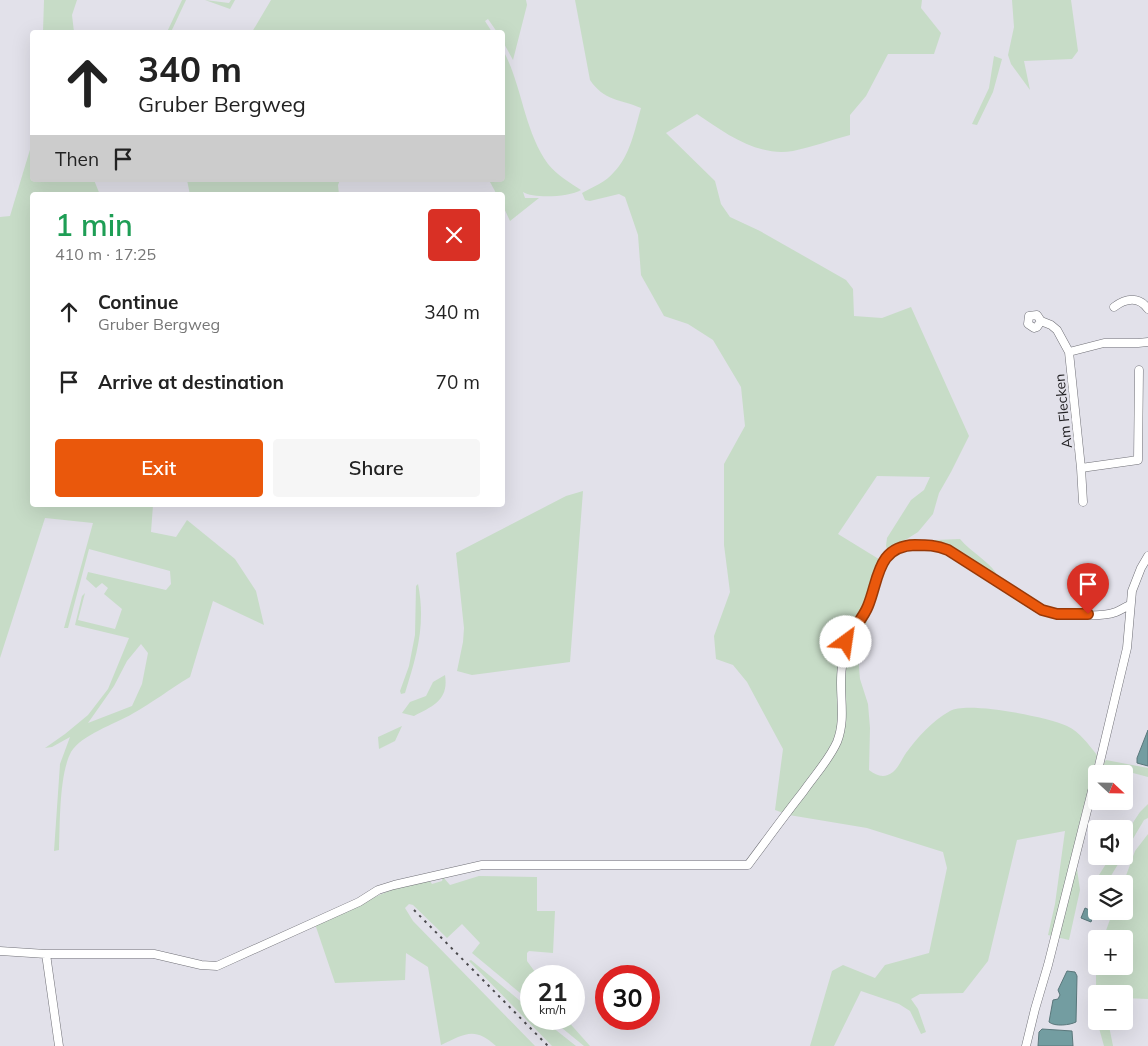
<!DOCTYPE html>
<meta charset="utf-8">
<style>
:root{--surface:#fff;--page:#f6f6f6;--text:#222;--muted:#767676;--accent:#ea580c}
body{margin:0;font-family:Mulish,sans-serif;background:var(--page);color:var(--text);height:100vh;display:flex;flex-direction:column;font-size:19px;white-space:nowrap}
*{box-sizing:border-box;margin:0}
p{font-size:16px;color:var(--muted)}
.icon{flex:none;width:28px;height:28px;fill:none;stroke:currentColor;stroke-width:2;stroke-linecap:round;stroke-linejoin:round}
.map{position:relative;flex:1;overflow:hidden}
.panel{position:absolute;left:30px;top:192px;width:475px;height:315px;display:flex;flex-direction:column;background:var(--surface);border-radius:5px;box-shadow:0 5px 20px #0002}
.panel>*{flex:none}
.hud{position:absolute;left:30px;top:30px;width:475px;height:152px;border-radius:5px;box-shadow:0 5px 20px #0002;background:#fff;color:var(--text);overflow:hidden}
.needle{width:32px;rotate:112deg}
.tools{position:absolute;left:1088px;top:765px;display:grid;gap:10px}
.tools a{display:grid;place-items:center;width:45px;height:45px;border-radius:5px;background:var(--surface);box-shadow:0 5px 20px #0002;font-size:25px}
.speed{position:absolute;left:520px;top:965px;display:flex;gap:10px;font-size:25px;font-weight:700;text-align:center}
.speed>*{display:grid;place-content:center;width:65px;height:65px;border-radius:50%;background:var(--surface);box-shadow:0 5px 20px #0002;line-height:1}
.speed small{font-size:12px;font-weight:400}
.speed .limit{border:8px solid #d22;background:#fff;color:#111}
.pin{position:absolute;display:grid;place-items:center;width:42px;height:42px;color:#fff;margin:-51px -21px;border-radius:50% 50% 50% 0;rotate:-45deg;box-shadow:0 0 5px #0007}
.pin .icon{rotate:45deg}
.me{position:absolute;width:55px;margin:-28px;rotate:31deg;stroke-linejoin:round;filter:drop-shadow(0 0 4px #0008)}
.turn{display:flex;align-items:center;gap:18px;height:105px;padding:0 25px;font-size:22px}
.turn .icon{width:65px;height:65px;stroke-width:2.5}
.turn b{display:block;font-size:35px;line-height:42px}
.then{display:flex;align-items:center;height:48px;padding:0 25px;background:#0003;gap:10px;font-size:19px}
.round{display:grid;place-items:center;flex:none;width:52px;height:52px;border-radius:5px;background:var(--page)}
.headline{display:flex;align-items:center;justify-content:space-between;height:85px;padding:0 25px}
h1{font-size:30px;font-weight:600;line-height:38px;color:#1e9e55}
.primary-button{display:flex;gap:10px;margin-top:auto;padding:10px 25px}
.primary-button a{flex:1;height:58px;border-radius:5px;background:var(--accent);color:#fff;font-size:20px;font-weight:600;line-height:58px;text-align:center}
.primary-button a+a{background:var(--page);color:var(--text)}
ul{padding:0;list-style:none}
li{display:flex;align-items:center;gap:15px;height:70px;padding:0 25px}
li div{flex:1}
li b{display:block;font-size:19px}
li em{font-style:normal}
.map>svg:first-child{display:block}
.green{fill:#c7dcc7;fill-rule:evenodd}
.water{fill:#739da1;stroke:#5a777b}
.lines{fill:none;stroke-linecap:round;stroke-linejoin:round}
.minor-casing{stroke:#707077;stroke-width:9}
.minor{stroke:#fff;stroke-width:8}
.rail{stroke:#4a494d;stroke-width:2;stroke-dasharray:2.5 5;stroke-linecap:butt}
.route-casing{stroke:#983908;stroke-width:12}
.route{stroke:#ea580c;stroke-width:9}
.labels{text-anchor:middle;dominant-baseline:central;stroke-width:5;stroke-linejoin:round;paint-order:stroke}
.street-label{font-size:14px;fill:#201f22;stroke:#e2e1ea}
</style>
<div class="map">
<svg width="1148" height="1046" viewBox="0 0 1148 1046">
<rect width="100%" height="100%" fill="#e2e1ea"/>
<!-- green -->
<path class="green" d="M44,0H77L72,15L74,32H43Z
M182,0H186L171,32H167Z
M205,0L229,3L231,0H235L230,9Z
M271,0H526L527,5L513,60L503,42L502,32H497L488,19L485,21L492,32H252Z
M575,0H922L921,8L941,33L934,54H888L866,96L850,115V135C831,140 812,147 793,151C757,157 725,133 697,114L666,133L715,181L721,204L730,217L760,231L846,280L853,289L854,316L882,318L911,307L969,436L951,472L939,493L933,514L918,532L888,551L886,546L887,538L911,500L924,490L930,477L877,476L838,534L882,561L858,656L860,679L868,704L870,728L869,770C877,776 884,779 893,772C898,768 902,759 906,753C918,737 932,721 950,711C967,701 1048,717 1067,726C1080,732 1088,744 1097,755L1078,829L1077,869L1080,890L1069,940L1048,935L1055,904L1065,831L1017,840L988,961L963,993L920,994L911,999L918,1009L926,1032L921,1034L910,1011L899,1004L861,991L834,1046H810L832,971L843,965L875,978L885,965L929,953L947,868L943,852L867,828L789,815L775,810L783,749L747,682L733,665L716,659L714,636L730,592L724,545V464L745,426L741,387L713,340L688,324L664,316L641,275L638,235L625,197L619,194L590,201L585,200L582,193C593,187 606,182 614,172C630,156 635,129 641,108C620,99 604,101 590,80Z
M1012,0H1071L1078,51L1072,59L1024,61L1030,90L1011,64L1008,55L1014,27Z
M503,50C522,85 524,131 548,164C557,175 570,183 581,190C569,197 534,199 523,192L525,198H539L510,221L503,206L502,195H497L489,180H502Z
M994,56L1002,59L993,92L977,125L972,124L989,88Z
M32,143V180H94L100,195H32V505H153L151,532L176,537L187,520L235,559L256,591L264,625L213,601L190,677C170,689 152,703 132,714C115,724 81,735 71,752C59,775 60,824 59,850L54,851L60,764L70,737L52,747L45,748L65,734L88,715L108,689L129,638L75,625L82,596L85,593L78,620L115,629L122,609L104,594L108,588L102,583L96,588L86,579L88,572L166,590L171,584L170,571L89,549L68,628H64L93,523L45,518L0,658V217L10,216ZM141,644L148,653L142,684L132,706L88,723L114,686L127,661Z
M187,180H340L338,185L339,195H190Z
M583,491L570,662L472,675L457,671L463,642L464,628L456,553L566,496Z
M960,539C971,552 987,560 996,573L993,575L947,544L935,542V540Z
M418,584C426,624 417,655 405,693L401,694L400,691L409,666L415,635L416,586Z
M445,675C449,700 433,706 414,716L402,713L410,702L426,696L433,682Z
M402,726L395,741L379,749L378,737Z
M1106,760L1148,768V777L1103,765Z
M1148,804V818L1144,820L1124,854V836L1140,812Z
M1148,834V999L1124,998V994H1096V1004V959V966H1124V939H1103L1113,911H1124L1123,884L1135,851Z
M1111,856H1123L1106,884H1096V892L1092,886Z
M479,876L537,877V911H555L553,953L529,951L527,953V961L538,976H531V1002L472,953L480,943L462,924L447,938L413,905L409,904L405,908L413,921L535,1046H496C474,1026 465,1034 441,1045L428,967L406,953L405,980L335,983L315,924L395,888L429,880L432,884L442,881L443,877L450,885Z
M471,960L531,1010V1019H542L576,1046H552L469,961Z
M551,1019H566L590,1046H584Z
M1097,1021H1108L1113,1046H1104Z"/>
<!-- water -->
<path class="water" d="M1148,730V766L1137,763V758Z
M1085,908L1094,912L1091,922L1081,918Z
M1067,971L1075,972L1077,976L1076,1022C1070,1025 1055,1027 1049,1022L1053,1000L1058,999L1060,995L1058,990Z
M1042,1029L1072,1031L1073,1046H1038L1039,1032Z"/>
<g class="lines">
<defs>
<path id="minor" d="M1114,307C1126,298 1139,296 1148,309
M1041,321L1037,327L1034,328L1028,324L1029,316L1037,315L1041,321L1051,325L1057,330L1069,352L1104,343H1138L1148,342
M1069,352L1081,468L1083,502
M1081,468L1138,460L1139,370
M1097,774L1127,648L1132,591L1141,568L1148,556
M0,951L46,954H154L201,965L217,966L359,902L378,890L394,885L482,865H748C766,841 784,816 803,792C814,776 829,760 837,742C847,717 838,692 842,667C844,654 845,641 851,630C857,621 865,615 868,605C879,578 877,546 915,545C927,545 936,545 948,550L1037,608C1052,616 1100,618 1116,612C1121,610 1125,607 1130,605
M46,954L59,1046
M1026,1046L1035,1009L1048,965L1096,775"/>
</defs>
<!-- minor casing -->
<use href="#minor" class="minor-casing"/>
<!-- minor -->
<use href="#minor" class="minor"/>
<!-- rail -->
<path class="rail" d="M414,910L548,1046"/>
</g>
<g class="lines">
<defs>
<path id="route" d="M846,642C852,629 863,619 868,606C879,579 877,546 915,545C927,545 936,545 948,550L1042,610L1057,614H1088"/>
</defs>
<!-- route casing -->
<use href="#route" class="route-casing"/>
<!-- route -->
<use href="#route" class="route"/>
</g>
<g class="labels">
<!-- street labels -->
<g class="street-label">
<text transform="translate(1063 411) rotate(-96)">Am Flecken</text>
</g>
</g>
</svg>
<div class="tools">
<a><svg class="needle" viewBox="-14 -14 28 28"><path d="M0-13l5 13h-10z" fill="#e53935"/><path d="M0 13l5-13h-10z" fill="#767676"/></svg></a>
<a><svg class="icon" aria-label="sound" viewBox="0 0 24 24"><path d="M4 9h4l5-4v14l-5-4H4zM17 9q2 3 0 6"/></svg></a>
<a><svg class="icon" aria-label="layers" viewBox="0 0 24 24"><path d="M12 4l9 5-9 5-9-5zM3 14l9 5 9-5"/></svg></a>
<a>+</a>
<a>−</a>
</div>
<div class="speed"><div>21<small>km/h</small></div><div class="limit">30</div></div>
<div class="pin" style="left:1088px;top:614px;background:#d93025"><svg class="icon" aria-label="arrive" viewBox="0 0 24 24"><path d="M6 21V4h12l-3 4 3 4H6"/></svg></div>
<svg class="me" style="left:846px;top:642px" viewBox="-20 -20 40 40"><circle r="19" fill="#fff"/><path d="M0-13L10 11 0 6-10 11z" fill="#ea580c"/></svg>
<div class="hud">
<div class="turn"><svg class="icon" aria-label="ahead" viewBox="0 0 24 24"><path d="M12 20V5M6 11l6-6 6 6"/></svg><div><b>340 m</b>Gruber Bergweg</div></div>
<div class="then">Then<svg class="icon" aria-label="arrive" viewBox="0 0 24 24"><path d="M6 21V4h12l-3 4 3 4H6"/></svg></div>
</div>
<section class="panel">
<div class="headline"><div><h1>1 min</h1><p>410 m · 17:25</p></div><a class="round" style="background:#d93025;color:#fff"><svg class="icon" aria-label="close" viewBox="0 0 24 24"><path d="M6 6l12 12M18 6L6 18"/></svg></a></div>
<ul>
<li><svg class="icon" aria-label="ahead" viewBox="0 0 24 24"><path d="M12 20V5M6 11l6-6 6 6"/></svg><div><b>Continue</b><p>Gruber Bergweg</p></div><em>340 m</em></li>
<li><svg class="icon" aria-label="arrive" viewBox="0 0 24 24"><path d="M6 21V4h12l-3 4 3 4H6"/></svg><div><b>Arrive at destination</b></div><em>70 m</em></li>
</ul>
<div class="primary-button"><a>Exit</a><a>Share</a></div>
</section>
</div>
